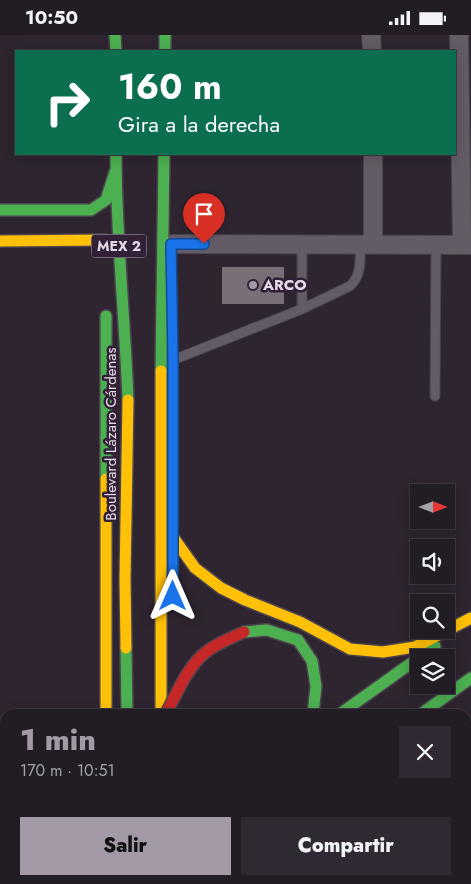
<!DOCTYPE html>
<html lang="es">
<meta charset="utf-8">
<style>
:root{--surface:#221c25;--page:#2e2932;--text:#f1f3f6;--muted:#a2a1a7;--line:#3f3a42;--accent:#a49aa7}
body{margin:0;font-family:Jost,sans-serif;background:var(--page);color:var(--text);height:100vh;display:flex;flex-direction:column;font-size:19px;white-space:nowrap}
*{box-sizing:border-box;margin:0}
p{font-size:16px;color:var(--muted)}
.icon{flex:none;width:28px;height:28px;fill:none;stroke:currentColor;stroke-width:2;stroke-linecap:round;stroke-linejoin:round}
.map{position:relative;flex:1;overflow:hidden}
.details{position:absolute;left:0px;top:674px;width:471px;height:176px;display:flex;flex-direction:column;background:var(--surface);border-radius:15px 15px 0 0;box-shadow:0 2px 12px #0003,0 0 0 1px var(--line)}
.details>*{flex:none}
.banner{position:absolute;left:15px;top:15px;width:441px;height:105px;border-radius:0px;box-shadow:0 2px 12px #0003,0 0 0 1px var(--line);background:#0b6e4f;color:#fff;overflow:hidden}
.needle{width:32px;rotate:90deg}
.fabs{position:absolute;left:410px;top:449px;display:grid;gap:10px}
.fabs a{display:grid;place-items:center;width:45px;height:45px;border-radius:0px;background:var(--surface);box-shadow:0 2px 12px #0003,0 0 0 1px var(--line);font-size:25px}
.pin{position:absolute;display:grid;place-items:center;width:42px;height:42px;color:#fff;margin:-51px -21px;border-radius:50% 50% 50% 0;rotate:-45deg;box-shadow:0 0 5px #0007}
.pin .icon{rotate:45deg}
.me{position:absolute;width:55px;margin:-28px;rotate:0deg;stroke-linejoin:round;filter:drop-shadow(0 0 4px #0008)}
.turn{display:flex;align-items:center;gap:18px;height:105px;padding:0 20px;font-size:22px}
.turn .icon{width:65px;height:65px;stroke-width:2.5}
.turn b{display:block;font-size:35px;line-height:42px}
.round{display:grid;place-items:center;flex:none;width:52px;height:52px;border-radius:0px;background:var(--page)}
.summary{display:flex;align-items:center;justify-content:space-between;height:85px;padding:0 20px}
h1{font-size:30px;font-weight:800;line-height:38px;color:var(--accent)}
.primary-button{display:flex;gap:10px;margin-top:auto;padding:10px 20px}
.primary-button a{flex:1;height:58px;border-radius:0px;background:var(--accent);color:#111;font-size:20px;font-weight:800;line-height:58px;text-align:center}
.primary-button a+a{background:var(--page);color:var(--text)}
.status{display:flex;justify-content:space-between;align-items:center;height:35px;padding:0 25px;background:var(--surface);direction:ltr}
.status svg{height:14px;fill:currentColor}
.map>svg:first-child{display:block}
.building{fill:#796f77}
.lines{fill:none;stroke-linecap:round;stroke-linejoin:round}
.lane-casing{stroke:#4b434d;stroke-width:11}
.street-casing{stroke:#4b434d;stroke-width:20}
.fast-casing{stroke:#4b434d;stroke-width:14}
.slow-casing{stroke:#4b434d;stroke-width:14}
.jam-casing{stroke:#4b434d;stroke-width:14}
.lane{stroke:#635b65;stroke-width:9}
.street{stroke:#635b65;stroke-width:18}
.fast{stroke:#4caf50;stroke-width:11}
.slow{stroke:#ffc107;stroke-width:11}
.jam{stroke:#c62828;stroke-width:11}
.jam-bridge-casing{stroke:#4b434d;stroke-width:14;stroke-linecap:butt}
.jam-bridge{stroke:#c62828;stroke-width:11}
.route-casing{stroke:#114b97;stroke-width:12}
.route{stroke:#1a73e8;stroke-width:9}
.poi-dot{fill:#a49aa7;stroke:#322036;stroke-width:2}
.labels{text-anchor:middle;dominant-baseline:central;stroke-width:5;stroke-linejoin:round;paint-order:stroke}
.shield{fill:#322036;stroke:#afa2b2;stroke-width:1}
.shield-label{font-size:14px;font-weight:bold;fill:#e4d9e7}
.poi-label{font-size:15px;font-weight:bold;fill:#e4d9e7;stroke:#322036;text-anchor:start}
.street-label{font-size:15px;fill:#e4d9e7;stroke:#322036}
</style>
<div class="status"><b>10:50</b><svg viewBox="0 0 49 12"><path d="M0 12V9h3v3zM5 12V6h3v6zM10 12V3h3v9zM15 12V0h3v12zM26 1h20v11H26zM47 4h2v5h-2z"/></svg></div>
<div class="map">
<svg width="471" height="849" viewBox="0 0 471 849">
<rect width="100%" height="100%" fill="#2e2531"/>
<!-- building -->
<path class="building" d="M222,232H284V269H222Z"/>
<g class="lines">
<defs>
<path id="lane" d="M302,274V210
M173,325L302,274L350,251C362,240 360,225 360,210
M435,361L436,210"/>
<path id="street" d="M371,0L372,16
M459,0L462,210
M171,209L471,210
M373,209V119
M466,716L471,713
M466,762L471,760
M0,823H5"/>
<path id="fast" d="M115,0L116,16
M165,0V16
M116,119C116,201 125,283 128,365
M0,175H91L106,165L115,137
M106,281V444
M161,336L164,119
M244,597L267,595L298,605L312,626L316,651L313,679
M126,613L127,679
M340,679L435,611
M421,679L471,643
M106,849L111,845"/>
<path id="slow" d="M0,206L105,205
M106,444V679
M173,502L195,533L221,553L245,565L300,587L350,614L383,617L415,612L471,583
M126,613L125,544L128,365
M161,679V336
M184,849L190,845"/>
<path id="jam" d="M161,845V849"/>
</defs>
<!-- lane casing -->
<use href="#lane" class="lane-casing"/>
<!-- street casing -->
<use href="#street" class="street-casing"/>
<!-- fast casing -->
<use href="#fast" class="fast-casing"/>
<!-- slow casing -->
<use href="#slow" class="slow-casing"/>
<!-- jam casing -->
<use href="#jam" class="jam-casing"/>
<!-- lane -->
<use href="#lane" class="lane"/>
<!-- street -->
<use href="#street" class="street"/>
<!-- fast -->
<use href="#fast" class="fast"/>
<!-- slow -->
<use href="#slow" class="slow"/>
<!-- jam -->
<use href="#jam" class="jam"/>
<defs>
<path id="jam-bridge" d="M166,679C177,658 187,632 206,617C217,608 231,603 244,597"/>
</defs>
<!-- jam-bridge casing -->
<use href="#jam-bridge" class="jam-bridge-casing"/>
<!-- jam-bridge -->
<use href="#jam-bridge" class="jam-bridge"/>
</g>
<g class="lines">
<defs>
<path id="route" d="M173,561V325L171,209H204"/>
</defs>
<!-- route casing -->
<use href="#route" class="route-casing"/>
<!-- route -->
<use href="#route" class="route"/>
</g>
<!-- markers -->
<circle class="poi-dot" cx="253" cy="250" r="5"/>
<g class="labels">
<!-- shield labels -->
<rect class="shield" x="91.5" y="199.5" width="55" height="23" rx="4"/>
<g class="shield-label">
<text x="119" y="211">MEX 2</text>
</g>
<!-- poi labels -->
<g class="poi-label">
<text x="263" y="250">ARCO</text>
</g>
<!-- street labels -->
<g class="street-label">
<text transform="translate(111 399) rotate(-90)">Boulevard Lázaro Cárdenas</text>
</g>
</g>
</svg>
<div class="fabs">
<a><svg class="needle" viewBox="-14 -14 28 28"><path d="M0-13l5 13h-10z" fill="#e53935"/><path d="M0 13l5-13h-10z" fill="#a2a1a7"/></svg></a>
<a><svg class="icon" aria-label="sound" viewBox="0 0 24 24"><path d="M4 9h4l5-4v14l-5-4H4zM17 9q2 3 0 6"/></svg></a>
<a><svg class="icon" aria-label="search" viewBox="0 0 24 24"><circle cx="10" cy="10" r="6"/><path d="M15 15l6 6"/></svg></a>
<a><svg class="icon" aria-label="layers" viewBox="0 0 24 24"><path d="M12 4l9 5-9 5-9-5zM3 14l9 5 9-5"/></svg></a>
</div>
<div class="pin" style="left:204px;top:209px;background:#d93025"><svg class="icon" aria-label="arrive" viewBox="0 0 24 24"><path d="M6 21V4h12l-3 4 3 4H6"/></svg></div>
<svg class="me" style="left:173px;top:561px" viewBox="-20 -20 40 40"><path d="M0-17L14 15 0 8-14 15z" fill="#1a73e8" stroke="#fff" stroke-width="4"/></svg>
<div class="banner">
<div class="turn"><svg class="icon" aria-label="right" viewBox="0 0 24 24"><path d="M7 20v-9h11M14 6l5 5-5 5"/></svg><div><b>160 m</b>Gira a la derecha</div></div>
</div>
<section class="details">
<div class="summary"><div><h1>1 min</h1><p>170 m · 10:51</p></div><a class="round"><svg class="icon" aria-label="close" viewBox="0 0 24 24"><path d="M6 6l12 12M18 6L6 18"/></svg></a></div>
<div class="primary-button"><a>Salir</a><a>Compartir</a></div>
</section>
</div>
